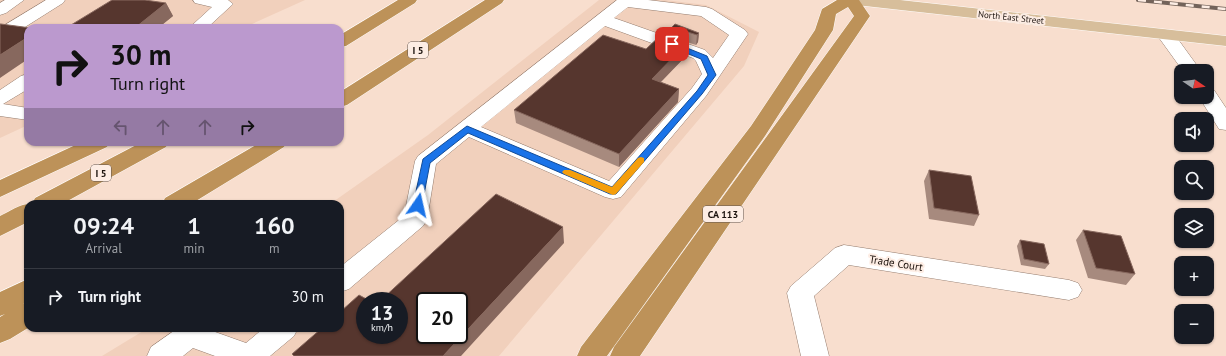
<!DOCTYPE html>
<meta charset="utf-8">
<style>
:root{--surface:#171b24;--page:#20242c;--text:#f1f3f6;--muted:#9ea1a6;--line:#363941}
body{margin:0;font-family:"PT Sans",sans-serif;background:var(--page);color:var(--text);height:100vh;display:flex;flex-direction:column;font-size:15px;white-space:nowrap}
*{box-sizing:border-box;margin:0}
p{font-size:13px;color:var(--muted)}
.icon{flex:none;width:22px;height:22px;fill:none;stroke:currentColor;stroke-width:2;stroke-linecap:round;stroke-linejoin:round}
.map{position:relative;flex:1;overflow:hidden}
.drawer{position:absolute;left:24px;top:200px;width:320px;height:132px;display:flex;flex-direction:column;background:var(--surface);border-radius:12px;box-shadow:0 1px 3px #0004}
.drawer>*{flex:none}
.top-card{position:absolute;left:24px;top:24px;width:320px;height:122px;border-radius:12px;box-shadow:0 1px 3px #0004;background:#bb99ce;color:#111;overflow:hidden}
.needle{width:26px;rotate:103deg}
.buttons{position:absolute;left:1174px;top:64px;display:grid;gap:8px}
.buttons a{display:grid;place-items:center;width:40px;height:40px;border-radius:8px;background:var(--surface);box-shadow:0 1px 3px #0004;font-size:20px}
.speed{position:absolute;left:356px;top:292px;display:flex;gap:8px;font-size:20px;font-weight:700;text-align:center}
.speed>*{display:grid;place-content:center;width:52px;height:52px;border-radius:50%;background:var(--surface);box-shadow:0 1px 3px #0004;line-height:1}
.speed small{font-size:10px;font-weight:400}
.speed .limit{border:2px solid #111;border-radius:6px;background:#fff;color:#111}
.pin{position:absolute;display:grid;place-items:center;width:34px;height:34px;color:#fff;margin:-17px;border-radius:8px;box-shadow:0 2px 6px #0006}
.me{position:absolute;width:44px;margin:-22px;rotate:11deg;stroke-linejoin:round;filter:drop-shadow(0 0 3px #0008)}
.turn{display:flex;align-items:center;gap:14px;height:84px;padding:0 20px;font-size:18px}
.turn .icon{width:52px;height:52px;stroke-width:2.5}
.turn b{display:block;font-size:28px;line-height:34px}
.lanes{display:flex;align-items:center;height:38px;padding:0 20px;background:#0003;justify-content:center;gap:20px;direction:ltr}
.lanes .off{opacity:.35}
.eta{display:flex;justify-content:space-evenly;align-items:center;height:68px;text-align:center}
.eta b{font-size:24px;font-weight:800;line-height:28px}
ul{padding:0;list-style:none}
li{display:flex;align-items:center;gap:12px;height:56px;padding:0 20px;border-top:1px solid var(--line)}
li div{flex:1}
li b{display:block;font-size:15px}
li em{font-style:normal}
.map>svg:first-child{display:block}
.built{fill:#f1d0bc;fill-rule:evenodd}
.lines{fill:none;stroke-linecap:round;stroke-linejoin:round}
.minor-casing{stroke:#947c6e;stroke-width:1}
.major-casing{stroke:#fff;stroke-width:1}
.highway-casing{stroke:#fff;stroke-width:1}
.minor{fill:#fff;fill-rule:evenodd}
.major{fill:#d7be9b;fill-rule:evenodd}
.highway{fill:#bd9259;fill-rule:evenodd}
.rail-casing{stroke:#73635a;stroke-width:4}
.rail{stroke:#fdede4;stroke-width:2.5;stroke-dasharray:8;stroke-linecap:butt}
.wall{fill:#a78a7e}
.shaded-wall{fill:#87685e}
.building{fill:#56362e;stroke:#87685e;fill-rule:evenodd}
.route{fill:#1a73e8;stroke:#114b97}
.slow{fill:#f59e0b}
.labels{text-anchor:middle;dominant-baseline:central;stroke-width:4;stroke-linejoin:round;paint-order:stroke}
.far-street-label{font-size:9px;fill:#1a110c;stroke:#fdede4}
.shield{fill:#fdede4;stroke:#5e534d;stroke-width:1}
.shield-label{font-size:10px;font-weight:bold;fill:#1a110c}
.street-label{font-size:11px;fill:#1a110c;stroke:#fdede4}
</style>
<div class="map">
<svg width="1226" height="356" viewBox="0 0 1226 356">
<rect width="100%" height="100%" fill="#f8dece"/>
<!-- built -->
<path class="built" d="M0,0H305L243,28H28V125L0,138Z
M599,0H665L706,5L759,32L744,66L499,356H102L148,328H340V204H330L428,135ZM365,301H399V335H365ZM425,301H459V335H425Z"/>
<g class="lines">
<defs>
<path id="minor" d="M5,0H24L6,13L0,15V3Z
M46,0H65L63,3L6,39L0,40V28Z
M193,0H228L233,4L207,28H189L212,7L195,3Z
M617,0H648L706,7L712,9L745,30L748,34L706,96L621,197L613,199L605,197L469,137L436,164L427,220L423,226L349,289L340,292V267L404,216L415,161L418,156ZM628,7L701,16L729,35L713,58L705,50L614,18ZM605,26L693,58L696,61L702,74L692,88L609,181L481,127Z
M1166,30L1172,31L1201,71H1183L1157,35L1160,31Z
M28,74V89L3,104L28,108V120L0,116V90L21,76Z
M1207,88L1214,90L1226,108V130L1219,129L1199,97H1207Z
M844,245L1069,280L1078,283L1082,290L1078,297L1069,300L849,265L814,296L829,356H801L787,293L791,286L835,248Z
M178,328H204L246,343L264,328H298L294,336L270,356H215L193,348L183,356H147L151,347Z"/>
<path id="major" d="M848,0H900L1226,36V46L856,5L850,3Z"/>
<path id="highway" d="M398,0H417L415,3L346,46L340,47V35Z
M485,0H504L502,3L347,105L340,107V92Z
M837,0H859L870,16L640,356H610L614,347L854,16L848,7L836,14L833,30L765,136L607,356H577L581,347L751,126L815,30L822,9Z
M82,142H110L107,147L0,197V180Z
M142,142H169L166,147L62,204H32L35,198Z
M261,142H287L284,147L191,204H162L165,198Z
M28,204V222L0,236V216C9,212 19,204 30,204Z
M28,279V302L23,304L28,303V328L10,339L0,343V317L5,314L0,316V292Z"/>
</defs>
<!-- minor casing -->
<use href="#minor" class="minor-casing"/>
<!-- major casing -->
<use href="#major" class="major-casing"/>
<!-- highway casing -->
<use href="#highway" class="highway-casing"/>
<!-- minor -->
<use href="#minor" class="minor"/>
<!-- major -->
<use href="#major" class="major"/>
<!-- highway -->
<use href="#highway" class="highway"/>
<defs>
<path id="rail" d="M1138,0L1226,9"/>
</defs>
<!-- rail casing -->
<use href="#rail" class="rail-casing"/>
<!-- rail -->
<use href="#rail" class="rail"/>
</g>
<!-- wall -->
<path class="wall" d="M166,3L173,16L158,28H72L71,25Z
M672,27L699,33L698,42L696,45L672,37Z
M686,44L685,57L661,82L679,89L678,102L619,167L516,123L514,110L646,49Z
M929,170L979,215L974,226L929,219L924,181Z
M1083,230L1135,274L1126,285L1088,278L1076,240Z
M1020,240L1049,264L1045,269L1021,265L1017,246Z"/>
<!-- shaded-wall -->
<path class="shaded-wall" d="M166,3L173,16L158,28H136V27Z
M699,33L698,42L696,45L697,35Z
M28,37V59L0,78V55Z
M686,44L685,57L651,92L652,79Z
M679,89L678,102L619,167V154Z
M563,227L564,243L461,356H443Z"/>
<!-- building -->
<path class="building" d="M112,0H145L166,3L136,27L116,26L113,28H90L71,25Z
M0,24H1L31,28H28V37L0,55Z
M675,24L699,33L697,35L672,27Z
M603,35L646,49L661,35L686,44L652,79L679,89L619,154L514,110Z
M929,170L971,176L979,215L934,208Z
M496,194L563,227L443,356H294L292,354L322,328H340V312L359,295L370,301H365V335H399V301H380ZM425,301H459V335H425Z
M1083,230L1121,236L1135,274L1096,268Z
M1020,240L1044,244L1049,264L1024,259Z"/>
<!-- route -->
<path class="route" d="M672,42L707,56L716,75L702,94L616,194H610L468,133L430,163L422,205L418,209L414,208L413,205L423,159L467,126L612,187L697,91L708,75L701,59L669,46L668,44Z"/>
<!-- slow -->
<path class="slow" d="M641,157L644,158V162L616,194L613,195L564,174L562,172L564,170H570L612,187L638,158Z"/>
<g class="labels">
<!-- far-street labels -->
<g class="far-street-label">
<text transform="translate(1011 17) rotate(6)">North East Street</text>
</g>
<!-- shield labels -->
<g class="shield">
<rect x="408" y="42" width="20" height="16" rx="3"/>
<rect x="91" y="165" width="20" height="16" rx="3"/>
<rect x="703" y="206" width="40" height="16" rx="3"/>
</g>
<g class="shield-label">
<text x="418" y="50">I 5</text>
<text x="101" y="173">I 5</text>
<text x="723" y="214">CA 113</text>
</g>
<!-- street labels -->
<g class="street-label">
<text transform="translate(896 263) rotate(9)">Trade Court</text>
</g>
</g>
</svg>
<div class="buttons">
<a><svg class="needle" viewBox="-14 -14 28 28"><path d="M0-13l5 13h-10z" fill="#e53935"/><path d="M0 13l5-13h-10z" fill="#9ea1a6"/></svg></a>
<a><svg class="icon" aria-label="sound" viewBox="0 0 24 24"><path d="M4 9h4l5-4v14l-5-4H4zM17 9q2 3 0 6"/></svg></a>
<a><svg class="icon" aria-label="search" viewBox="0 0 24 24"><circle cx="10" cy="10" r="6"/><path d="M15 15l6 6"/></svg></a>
<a><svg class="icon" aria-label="layers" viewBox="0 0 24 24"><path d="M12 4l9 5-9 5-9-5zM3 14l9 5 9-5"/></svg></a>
<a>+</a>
<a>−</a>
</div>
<div class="speed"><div>13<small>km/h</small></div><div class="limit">20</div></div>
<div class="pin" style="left:672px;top:44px;background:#d93025"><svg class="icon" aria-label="arrive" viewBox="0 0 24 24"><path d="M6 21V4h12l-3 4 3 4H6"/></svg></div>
<svg class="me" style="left:418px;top:205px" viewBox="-20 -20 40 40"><path d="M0-17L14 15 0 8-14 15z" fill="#1a73e8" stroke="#fff" stroke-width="4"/></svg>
<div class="top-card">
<div class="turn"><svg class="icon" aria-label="right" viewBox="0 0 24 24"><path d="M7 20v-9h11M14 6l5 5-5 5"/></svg><div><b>30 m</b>Turn right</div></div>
<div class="lanes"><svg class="icon off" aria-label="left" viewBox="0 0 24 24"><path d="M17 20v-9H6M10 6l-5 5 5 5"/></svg><svg class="icon off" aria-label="ahead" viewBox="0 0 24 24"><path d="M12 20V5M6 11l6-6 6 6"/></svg><svg class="icon off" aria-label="ahead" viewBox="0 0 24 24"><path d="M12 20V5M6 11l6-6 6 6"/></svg><svg class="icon" aria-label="right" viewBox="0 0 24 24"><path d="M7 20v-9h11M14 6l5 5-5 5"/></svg></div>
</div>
<section class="drawer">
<div class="eta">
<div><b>09:24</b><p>Arrival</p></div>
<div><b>1</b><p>min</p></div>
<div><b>160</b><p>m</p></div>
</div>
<ul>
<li><svg class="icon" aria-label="right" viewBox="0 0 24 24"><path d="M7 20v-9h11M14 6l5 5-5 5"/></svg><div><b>Turn right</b></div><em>30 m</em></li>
</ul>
</section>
</div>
